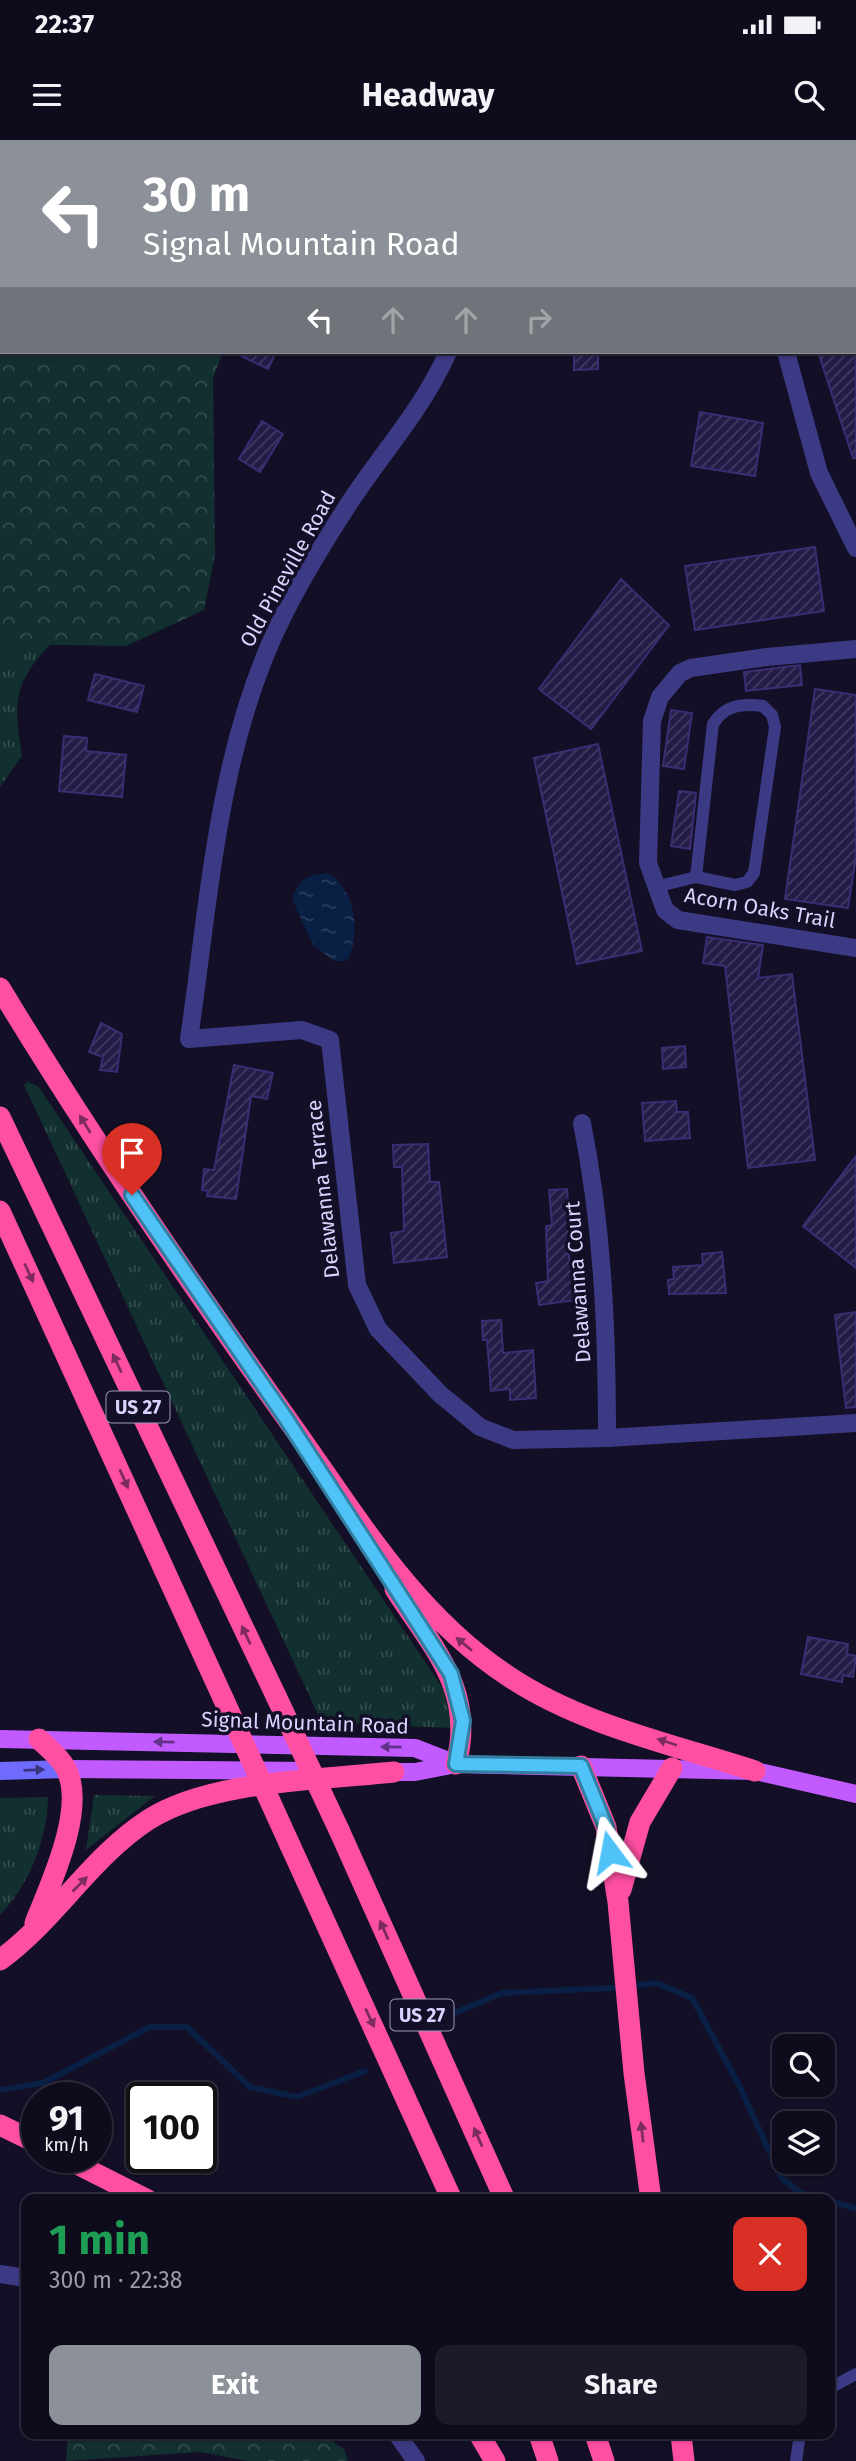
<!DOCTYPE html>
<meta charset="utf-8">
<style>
:root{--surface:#0e0b1c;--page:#1c1929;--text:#f1f3f6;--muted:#9b9ba3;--line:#2e2b3b;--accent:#8c9099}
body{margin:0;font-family:"Fira Sans",sans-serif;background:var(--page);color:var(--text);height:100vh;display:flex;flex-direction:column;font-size:26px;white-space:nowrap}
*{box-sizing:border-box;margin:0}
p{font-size:23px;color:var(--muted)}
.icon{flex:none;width:38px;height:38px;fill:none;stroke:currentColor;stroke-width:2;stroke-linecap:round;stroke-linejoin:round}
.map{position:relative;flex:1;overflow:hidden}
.drawer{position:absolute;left:21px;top:2054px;width:814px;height:245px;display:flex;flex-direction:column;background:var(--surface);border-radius:14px;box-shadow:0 2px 5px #0004,0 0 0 2px var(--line)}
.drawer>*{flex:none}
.guide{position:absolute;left:0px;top:0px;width:858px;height:214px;box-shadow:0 2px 5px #0004,0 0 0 2px var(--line);background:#8c9099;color:#fff;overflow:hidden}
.buttons{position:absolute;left:772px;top:1894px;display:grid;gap:14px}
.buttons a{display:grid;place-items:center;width:63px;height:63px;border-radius:14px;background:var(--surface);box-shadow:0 2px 5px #0004,0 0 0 2px var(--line);font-size:35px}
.speed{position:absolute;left:21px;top:1942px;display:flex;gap:14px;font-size:35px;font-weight:700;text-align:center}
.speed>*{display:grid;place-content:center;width:91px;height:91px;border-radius:50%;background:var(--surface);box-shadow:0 2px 5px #0004,0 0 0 2px var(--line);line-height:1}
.speed small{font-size:18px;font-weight:400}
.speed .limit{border:4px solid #111;border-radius:10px;background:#fff;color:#111}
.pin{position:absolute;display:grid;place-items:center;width:60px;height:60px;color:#fff;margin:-72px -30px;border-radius:50% 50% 50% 0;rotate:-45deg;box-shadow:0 0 7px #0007}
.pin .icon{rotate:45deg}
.me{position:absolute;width:77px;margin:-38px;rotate:347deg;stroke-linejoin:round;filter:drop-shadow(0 0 5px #0008)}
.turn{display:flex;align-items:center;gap:24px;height:147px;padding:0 28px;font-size:32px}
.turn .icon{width:91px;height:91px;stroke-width:2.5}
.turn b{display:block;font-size:49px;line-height:60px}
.lanes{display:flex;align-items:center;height:66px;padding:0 28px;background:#0003;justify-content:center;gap:35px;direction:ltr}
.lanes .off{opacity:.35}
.round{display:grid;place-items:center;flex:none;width:74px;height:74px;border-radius:14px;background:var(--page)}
.summary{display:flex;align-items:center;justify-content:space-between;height:119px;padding:0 28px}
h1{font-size:42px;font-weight:700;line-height:52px;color:#1e9e55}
.button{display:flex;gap:14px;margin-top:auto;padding:14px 28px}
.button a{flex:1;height:80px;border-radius:14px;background:var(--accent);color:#fff;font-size:28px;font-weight:700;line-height:80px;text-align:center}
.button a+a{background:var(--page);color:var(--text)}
.status{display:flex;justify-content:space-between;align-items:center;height:49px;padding:0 35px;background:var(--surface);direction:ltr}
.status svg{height:19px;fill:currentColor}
header{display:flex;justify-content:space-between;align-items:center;height:91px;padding:0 28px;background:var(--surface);font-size:32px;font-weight:700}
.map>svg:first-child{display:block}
.grass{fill:url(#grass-tufts)}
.forest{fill:url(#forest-crowns)}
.water{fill:url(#water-ripples)}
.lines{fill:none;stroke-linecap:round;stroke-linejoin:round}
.stream{stroke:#0a1f44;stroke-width:6}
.building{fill:url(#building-hatch);stroke:#3b2d73;stroke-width:2}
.service{stroke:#3d3a85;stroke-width:12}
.minor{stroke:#3d3a85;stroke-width:18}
.secondary{stroke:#6f6bff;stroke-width:18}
.primary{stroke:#c25bff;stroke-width:18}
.motorway{stroke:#ff4fa3;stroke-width:21}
.motorway-bridge{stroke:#ff4fa3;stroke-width:21}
.oneway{fill:#7d2c5e}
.oneway2{fill:#623188}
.oneway3{fill:#38347d}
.route-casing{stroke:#337fa1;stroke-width:18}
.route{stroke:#4fc3f7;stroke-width:12}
.labels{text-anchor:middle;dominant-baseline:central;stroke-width:7;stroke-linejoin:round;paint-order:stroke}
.shield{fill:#130f26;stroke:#9e99be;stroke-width:2}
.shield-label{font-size:19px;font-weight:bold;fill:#d9d4ff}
.street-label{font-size:21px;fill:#d9d4ff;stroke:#130f26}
</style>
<div class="status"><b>22:37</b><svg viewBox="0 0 49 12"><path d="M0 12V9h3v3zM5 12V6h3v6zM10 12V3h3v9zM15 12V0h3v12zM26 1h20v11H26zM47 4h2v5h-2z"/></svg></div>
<header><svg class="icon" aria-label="menu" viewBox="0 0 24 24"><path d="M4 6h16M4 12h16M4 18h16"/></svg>Headway<svg class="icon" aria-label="search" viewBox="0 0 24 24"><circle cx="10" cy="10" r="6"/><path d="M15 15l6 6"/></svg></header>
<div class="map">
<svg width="856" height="2321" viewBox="0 0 856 2321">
<defs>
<pattern id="grass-tufts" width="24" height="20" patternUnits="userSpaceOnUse" patternTransform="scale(1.75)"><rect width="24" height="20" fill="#12302f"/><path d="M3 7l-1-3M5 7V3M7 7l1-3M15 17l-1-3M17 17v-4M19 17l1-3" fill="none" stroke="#344d4e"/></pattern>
<pattern id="forest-crowns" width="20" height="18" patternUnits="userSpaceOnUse" patternTransform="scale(1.75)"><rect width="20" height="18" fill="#12302f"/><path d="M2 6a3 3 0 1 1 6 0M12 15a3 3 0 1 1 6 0" fill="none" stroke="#344d4e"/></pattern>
<pattern id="water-ripples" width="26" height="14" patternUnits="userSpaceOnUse" patternTransform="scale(1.75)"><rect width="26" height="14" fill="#0a1f44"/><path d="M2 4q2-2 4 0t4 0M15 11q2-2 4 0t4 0" fill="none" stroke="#2d3f60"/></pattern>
<pattern id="building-hatch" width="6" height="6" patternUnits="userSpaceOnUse" patternTransform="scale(1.75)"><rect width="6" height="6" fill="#241b47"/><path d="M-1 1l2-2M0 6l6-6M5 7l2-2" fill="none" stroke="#433b63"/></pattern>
</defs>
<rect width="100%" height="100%" fill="#130f26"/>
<!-- grass -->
<path class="grass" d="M0,504L50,505C12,544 14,565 22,616L0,647Z
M28,942L38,946L444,1550L453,1588L322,1583L24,945Z
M94,1655L155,1656L86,1710Z
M48,1657C48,1697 29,1746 0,1775V1658Z"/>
<!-- forest -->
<path class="forest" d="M0,0H274L2,2V212H223L213,238L215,415L204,470L126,506L0,504Z
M68,2294H322L344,2309L348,2321H248L200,2312L66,2321Z"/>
<!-- water -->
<path class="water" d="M328,733C356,749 361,795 347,821H334L313,805L292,759C300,737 306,736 328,733Z"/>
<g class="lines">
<!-- stream -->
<path class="stream" d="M639,1845L657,1843L692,1858L739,1945L781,2037L800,2053L824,2060
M445,1877L502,1853L613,1848
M0,1950L43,1943L150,1887H187L250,1947L297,1957L365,1931
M830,2061L856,2069"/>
</g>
<!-- building -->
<path class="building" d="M233,212H276L268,229Z
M574,212H598V229L574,230Z
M818,212H856V318H853Z
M700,272L763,283L755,336L691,326Z
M262,281L283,294L260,332L239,319Z
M815,407L824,471L695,490L685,426Z
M621,439L669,485L591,589L539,549Z
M800,525L802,545L746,551L744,532Z
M95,534L144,546L137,572L88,560Z
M815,549L856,555V716L848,768L785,759Z
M671,570L692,573L684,629L663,626Z
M64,596L87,598L86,611L126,615L122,657L59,651Z
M598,604L642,811L577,824L534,618Z
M679,651L696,653L690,709L671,706Z
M707,797L763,805L758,838L792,834L815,1020L748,1028L725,826L703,823Z
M101,883L122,894L117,932L100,930L103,917L89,912Z
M685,906L686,927L663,929L662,908Z
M234,925L273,933L267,959L251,956L236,1059L207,1056L208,1051L202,1050L204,1029L214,1030Z
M676,961L677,972H688L690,998L645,1001L642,963Z
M428,1004L430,1042H439L447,1117L394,1123L391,1093L404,1091L402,1027H394L393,1005Z
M856,1016V1128L803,1086Z
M567,1049L571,1100L566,1101L577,1160L539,1165L536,1143L548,1141L546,1086L552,1085L549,1050Z
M722,1112L726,1153L669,1154L668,1140L674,1139L673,1127L703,1125L702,1114Z
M856,1172V1267L846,1268L835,1175Z
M501,1180L503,1213L533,1210L536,1258L510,1260V1249L491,1251L487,1200H483L482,1181Z
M808,1497L848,1504L847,1514L856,1516L853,1537L843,1535L842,1542L801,1534Z"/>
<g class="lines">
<!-- service -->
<path class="service" d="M655,747L696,737L735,745L747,742L754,733L775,587L772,575L763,566C742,563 725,565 713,584L696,737
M830,2248L856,2234
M796,2321L800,2294"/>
<!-- minor -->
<path class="minor" d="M477,0V2
M856,82V81
M448,212C424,267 383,312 350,362C327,397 304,435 285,472C218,603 210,755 189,899L302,890L330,900L357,1145L378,1189L440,1254L480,1287L513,1300L607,1298L856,1283
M786,212L819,333L856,408
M856,509L767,517L691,528L680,533L660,557L652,581L648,723L665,770L678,780L856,808
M582,983C603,1088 607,1192 607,1298
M0,2134L26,2138
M397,2294L416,2321"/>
<!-- secondary -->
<path class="secondary" d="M842,0L843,2
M0,1631L67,1629"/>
<!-- primary -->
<path class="primary" d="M0,1599L415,1608L456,1624L755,1631L856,1654
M67,1629L310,1631
M380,1632H415L456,1624"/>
<!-- motorway -->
<path class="motorway" d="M0,848C92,1000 192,1146 295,1290C358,1379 415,1475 508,1536C581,1585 672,1604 755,1631
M0,977L276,1556
M0,1071L223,1558
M395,1449C432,1507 476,1550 456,1624
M581,1626L606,1687L618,1762L634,1933L651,2060
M339,1690L505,2060
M290,1705L452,2060
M621,1750L640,1682L672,1628
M35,1783C50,1745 88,1666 65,1627C59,1616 48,1608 39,1599
M0,1820C55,1780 91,1717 148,1680C210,1640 320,1640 394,1632
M0,1985L37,2003
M65,2018L148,2060
M479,2294L495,2321
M539,2294L548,2321
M595,2294L604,2321
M681,2294L684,2321"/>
<!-- motorway-bridge -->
<path class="motorway-bridge" d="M276,1556L339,1690
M223,1558L290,1705"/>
</g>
<!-- one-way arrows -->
<defs><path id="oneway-solid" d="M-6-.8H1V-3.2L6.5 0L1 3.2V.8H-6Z" transform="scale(1.75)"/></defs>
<g class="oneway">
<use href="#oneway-solid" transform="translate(85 984) rotate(-122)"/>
<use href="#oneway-solid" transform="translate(29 1133) rotate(65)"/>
<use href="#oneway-solid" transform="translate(117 1223) rotate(-115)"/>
<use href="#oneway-solid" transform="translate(124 1339) rotate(66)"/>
<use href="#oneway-solid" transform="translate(246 1495) rotate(-115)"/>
<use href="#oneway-solid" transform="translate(464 1504) rotate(-140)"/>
<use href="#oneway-solid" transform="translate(667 1602) rotate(-162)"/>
<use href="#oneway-solid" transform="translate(80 1744) rotate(-45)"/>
<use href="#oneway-solid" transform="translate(384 1790) rotate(-114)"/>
<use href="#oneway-solid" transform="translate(370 1878) rotate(65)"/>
<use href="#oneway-solid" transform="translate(642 1992) rotate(-97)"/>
<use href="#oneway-solid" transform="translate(478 1997) rotate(-114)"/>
</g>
<g class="oneway2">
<use href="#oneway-solid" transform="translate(164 1602) rotate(-179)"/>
<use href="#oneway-solid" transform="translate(391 1607) rotate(-179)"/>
</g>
<use class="oneway3" href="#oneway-solid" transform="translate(34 1630) rotate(-2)"/>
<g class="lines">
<defs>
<path id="route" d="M132,1055L285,1277L451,1534L463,1581L456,1624L581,1626L606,1687L610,1712"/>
</defs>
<!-- route casing -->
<use href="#route" class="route-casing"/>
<!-- route -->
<use href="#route" class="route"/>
</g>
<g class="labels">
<!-- shield labels -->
<g class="shield">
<rect x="106.5" y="1251.5" width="63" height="31" rx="5"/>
<rect x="390.5" y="1859.5" width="63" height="31" rx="5"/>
</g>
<g class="shield-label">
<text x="138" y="1267">US 27</text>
<text x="422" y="1875">US 27</text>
</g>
<!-- street labels -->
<g class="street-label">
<text transform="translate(288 429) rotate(-61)">Old Pineville Road</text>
<text transform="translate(760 768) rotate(10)">Acorn Oaks Trail</text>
<text transform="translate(323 1049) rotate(-96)">Delawanna Terrace</text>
<text transform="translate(578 1142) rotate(-94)">Delawanna Court</text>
<text transform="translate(305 1583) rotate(2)">Signal Mountain Road</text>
</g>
</g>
</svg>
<div class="buttons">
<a><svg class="icon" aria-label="search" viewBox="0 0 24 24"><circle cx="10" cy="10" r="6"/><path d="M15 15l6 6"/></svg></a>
<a><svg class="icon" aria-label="layers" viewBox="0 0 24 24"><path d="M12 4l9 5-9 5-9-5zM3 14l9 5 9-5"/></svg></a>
</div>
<div class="speed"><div>91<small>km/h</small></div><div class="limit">100</div></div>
<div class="pin" style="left:132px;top:1055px;background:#d93025"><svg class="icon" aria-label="arrive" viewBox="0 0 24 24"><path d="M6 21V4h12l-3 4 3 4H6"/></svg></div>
<svg class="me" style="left:610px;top:1712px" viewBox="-20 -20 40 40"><path d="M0-17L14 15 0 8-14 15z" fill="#4fc3f7" stroke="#fff" stroke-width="4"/></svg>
<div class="guide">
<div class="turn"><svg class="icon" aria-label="left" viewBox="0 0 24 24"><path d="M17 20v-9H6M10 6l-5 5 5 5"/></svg><div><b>30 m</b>Signal Mountain Road</div></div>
<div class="lanes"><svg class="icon" aria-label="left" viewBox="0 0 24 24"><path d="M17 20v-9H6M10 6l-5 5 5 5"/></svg><svg class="icon off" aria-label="ahead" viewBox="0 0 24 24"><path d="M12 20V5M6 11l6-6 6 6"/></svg><svg class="icon off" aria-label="ahead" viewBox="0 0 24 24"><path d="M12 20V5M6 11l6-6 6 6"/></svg><svg class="icon off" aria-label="right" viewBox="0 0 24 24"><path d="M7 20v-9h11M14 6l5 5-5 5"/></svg></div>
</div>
<section class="drawer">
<div class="summary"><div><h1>1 min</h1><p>300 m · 22:38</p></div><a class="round" style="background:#d93025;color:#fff"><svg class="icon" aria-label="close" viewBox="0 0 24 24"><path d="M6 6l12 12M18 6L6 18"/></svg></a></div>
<div class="button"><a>Exit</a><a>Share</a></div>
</section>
</div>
